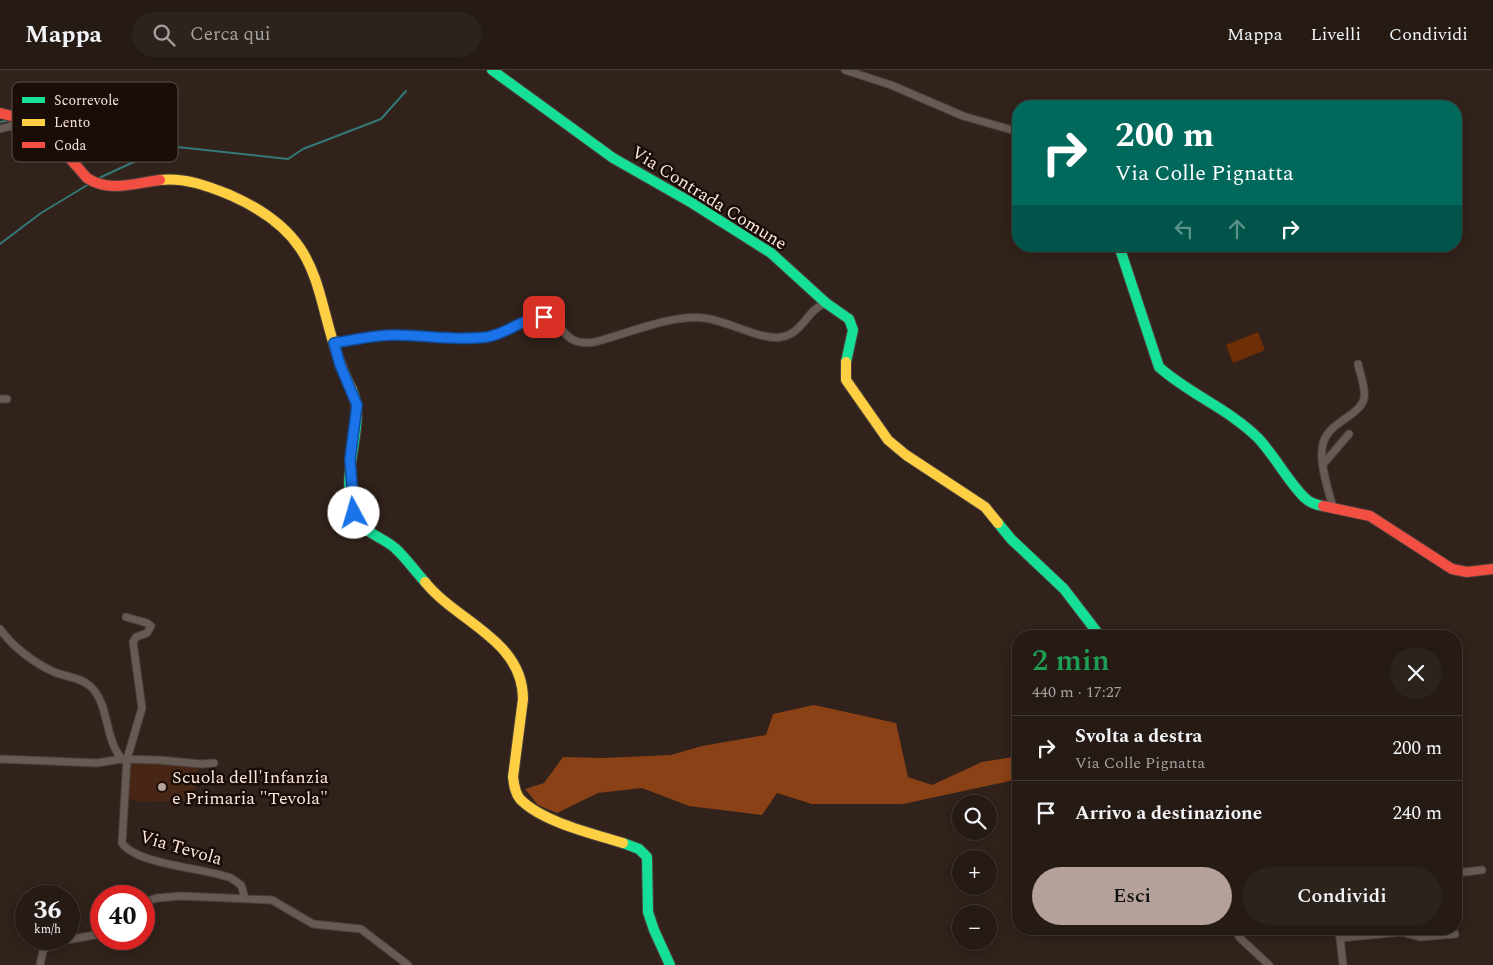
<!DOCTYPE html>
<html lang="it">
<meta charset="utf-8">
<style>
:root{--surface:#251a14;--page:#2d231d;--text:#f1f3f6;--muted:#a3a1a0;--line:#423834;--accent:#b4a199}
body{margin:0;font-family:Spectral,serif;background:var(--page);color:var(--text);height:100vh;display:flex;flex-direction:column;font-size:19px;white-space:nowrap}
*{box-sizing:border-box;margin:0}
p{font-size:16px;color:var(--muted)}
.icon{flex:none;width:28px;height:28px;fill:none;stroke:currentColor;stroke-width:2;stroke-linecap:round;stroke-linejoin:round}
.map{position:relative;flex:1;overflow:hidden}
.sheet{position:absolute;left:1012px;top:560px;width:450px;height:305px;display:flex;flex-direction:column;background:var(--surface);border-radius:20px;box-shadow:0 2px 12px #0003,0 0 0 1px var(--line)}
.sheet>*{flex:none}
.top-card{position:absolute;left:1012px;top:30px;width:450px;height:152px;border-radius:20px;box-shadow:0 2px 12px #0003,0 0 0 1px var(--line);background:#00695c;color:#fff;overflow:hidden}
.fabs{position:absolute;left:952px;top:725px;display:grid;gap:10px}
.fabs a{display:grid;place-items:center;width:45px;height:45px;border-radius:50%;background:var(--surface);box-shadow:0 2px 12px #0003,0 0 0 1px var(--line);font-size:25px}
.speed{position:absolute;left:15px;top:815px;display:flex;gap:10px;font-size:25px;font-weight:700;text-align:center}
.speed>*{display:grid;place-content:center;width:65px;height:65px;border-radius:50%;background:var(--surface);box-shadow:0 2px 12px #0003,0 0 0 1px var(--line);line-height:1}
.speed small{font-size:12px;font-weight:400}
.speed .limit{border:8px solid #d22;background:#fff;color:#111}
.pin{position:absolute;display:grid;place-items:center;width:42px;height:42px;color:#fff;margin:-21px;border-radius:10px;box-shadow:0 2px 8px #0006}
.me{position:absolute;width:55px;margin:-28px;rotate:354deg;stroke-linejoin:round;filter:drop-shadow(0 0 4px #0008)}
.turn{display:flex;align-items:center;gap:18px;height:105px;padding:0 20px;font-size:22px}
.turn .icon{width:65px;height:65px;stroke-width:2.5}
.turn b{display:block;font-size:35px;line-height:42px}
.lanes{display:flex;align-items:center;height:48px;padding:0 20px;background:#0003;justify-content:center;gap:25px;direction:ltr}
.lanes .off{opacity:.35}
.round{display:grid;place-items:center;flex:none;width:52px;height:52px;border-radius:26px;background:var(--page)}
.summary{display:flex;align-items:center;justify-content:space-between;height:85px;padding:0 20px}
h1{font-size:30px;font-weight:600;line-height:38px;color:#1e9e55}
.button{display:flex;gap:10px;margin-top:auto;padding:10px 20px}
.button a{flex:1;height:58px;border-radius:30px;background:var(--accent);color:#111;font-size:20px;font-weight:600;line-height:58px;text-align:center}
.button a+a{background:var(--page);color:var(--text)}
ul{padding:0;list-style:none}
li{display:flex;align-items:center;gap:15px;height:65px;padding:0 20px;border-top:1px solid var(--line)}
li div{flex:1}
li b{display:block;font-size:19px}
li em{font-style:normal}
header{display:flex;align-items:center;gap:30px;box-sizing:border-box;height:70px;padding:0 25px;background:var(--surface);border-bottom:1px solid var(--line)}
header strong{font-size:24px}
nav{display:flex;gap:28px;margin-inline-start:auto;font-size:18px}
.search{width:350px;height:45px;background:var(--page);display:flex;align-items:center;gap:12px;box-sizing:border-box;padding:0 18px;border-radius:28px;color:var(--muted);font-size:19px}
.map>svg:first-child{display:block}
.built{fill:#472616}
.green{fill:#6e2f06}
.forest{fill:#8a4116}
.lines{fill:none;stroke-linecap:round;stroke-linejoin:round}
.stream{stroke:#347877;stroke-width:2}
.street-casing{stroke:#4d403b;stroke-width:9}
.fast-casing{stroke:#4d403b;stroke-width:12}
.slow-casing{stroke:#4d403b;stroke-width:12}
.jam-casing{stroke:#4d403b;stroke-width:12}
.street{stroke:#665a54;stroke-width:7}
.fast{stroke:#16e098;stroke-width:10}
.slow{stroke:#ffcf43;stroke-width:10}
.jam{stroke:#f24e42;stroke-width:10}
.route-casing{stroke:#114b97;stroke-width:12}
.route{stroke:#1a73e8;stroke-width:9}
.poi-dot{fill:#b4a199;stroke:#1a0d07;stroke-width:2}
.labels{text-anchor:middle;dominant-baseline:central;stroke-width:5;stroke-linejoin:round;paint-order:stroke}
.street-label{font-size:18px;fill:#fae6dd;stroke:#1a0d07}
.poi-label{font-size:18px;fill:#fae6dd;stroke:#1a0d07;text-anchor:start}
.key{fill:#1a0d07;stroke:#5d4e47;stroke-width:1}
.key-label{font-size:14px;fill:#fae6dd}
</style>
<header>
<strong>Mappa</strong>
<div class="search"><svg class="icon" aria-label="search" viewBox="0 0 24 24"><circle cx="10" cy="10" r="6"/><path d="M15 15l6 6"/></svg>Cerca qui</div>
<nav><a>Mappa</a><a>Livelli</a><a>Condividi</a></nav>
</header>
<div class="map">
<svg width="1493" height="895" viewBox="0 0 1493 895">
<rect width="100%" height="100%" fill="#31221b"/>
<!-- built -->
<path class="built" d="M159,690L198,698V711L193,723L185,731L138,732L128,728L130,692Z"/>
<!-- green -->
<path class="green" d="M1258,262L1265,280L1233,293L1226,275Z"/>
<!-- forest -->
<path class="forest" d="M814,635L896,653L908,707L932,715L982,692L1019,686V709L903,734H812L777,723L762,745L689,736L642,718L598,723L557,743L538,735L525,719L544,713L563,687L603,688L671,685L702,676L766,665L773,644Z"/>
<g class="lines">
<!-- stream -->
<path class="stream" d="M29,46L68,43L153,82
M0,52L10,50
M97,109L168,76L288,89L303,79L381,49L406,21
M0,174L41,143L89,114"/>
<defs>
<path id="street" d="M845,0L891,15L963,46L1019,62
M0,59L15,55H32
M334,273C354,270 374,265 395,265C428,265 460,273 494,266C510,262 527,245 544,247C565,249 560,278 595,272C627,264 671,244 704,248C726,250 762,271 781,267C803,264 806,240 826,233
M0,329H7
M1324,393L1349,364
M1333,438C1329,422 1320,396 1322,380C1323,352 1361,347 1364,328C1366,318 1360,304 1358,294
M126,547L147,553L151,556L147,563L136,567L133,572L142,638L127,689L122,773C137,795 206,798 231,808L241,815L245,828
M0,559C13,577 34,593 54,602C66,607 80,607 90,616C110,634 104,669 122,689
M0,689L97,693L122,689L159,690L201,694L214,693
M1456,803L1482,800
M144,832L157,828L181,826L272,830L313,854L361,859L408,895
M1235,859L1240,868L1269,895
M1339,859L1343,895
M1340,868L1402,862L1420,867L1455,864
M40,895L43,881L49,873L101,864"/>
<path id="fast" d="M492,0L613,88L692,133L771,183L826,233L849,249L853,260L846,292
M1119,176L1159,297C1189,324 1229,339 1258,368C1275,386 1289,413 1305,428C1309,432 1317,435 1323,436
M352,320C368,356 336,406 356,447C364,463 382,467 395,478C406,488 415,501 425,512
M998,453L1011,469L1064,519L1100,566
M623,773L639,779L647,787L648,842L654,860L670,895"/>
<path id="slow" d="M160,110C184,107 208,116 230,125C337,172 308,233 352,320
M846,292V310L888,370L906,385L985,437L998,453
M425,512C457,552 523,570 523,629L513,707C514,715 515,723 520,729C542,752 594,764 623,773"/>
<path id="jam" d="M0,43L39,53L87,108C110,123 135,113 160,110
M1323,436L1370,446L1452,499L1467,502L1493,499"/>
</defs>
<!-- street casing -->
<use href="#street" class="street-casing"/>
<!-- fast casing -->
<use href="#fast" class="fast-casing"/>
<!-- slow casing -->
<use href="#slow" class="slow-casing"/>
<!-- jam casing -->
<use href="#jam" class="jam-casing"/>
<!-- street -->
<use href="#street" class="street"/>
<!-- fast -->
<use href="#fast" class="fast"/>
<!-- slow -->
<use href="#slow" class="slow"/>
<!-- jam -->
<use href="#jam" class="jam"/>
</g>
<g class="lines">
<defs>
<path id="route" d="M354,443L350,389L357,335L340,295L334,273C354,270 374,265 395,265C426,265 455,271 487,267C507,264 524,247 544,247"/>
</defs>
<!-- route casing -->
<use href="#route" class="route-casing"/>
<!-- route -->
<use href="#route" class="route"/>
</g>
<!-- markers -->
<circle class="poi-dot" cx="162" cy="717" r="5"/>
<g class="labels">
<!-- street labels -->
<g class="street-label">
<text transform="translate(709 128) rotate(32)">Via Contrada Comune</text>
<text transform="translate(181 778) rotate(16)">Via Tevola</text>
</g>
<!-- poi labels -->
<g class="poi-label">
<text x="172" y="707">Scuola dell'Infanzia<tspan x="172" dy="21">e Primaria "Tevola"</tspan></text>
</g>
</g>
<!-- legend -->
<rect x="12" y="12" width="166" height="80" rx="8" class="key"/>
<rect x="22" y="27" width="23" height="6" fill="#16e098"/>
<rect x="22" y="49" width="23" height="7" fill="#ffcf43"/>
<rect x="22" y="72" width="23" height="6" fill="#f24e42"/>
<g class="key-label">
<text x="54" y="35">Scorrevole</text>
<text x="54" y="57">Lento</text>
<text x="54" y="80">Coda</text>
</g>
</svg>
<div class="fabs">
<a><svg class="icon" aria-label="search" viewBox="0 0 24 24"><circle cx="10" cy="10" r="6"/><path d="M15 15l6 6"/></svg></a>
<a>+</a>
<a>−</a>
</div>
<div class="speed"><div>36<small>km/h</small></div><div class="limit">40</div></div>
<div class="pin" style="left:544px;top:247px;background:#d93025"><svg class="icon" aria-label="arrive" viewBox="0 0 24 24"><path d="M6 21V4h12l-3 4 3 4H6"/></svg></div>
<svg class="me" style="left:354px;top:443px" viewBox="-20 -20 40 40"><circle r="19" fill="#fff"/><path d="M0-13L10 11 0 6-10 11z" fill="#1a73e8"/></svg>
<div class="top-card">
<div class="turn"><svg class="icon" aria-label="right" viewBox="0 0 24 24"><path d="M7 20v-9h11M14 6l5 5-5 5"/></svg><div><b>200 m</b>Via Colle Pignatta</div></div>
<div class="lanes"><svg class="icon off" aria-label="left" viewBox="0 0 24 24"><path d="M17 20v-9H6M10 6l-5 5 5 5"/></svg><svg class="icon off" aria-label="ahead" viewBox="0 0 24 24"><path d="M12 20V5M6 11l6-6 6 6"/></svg><svg class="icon" aria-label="right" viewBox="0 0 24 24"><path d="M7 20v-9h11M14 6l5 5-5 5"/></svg></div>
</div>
<section class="sheet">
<div class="summary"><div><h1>2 min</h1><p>440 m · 17:27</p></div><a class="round"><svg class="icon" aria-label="close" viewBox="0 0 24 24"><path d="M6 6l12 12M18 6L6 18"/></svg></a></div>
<ul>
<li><svg class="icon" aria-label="right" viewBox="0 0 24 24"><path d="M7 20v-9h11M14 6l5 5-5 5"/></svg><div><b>Svolta a destra</b><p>Via Colle Pignatta</p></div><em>200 m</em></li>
<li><svg class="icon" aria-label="arrive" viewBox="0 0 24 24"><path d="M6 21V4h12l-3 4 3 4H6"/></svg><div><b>Arrivo a destinazione</b></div><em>240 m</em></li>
</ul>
<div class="button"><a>Esci</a><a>Condividi</a></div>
</section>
</div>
